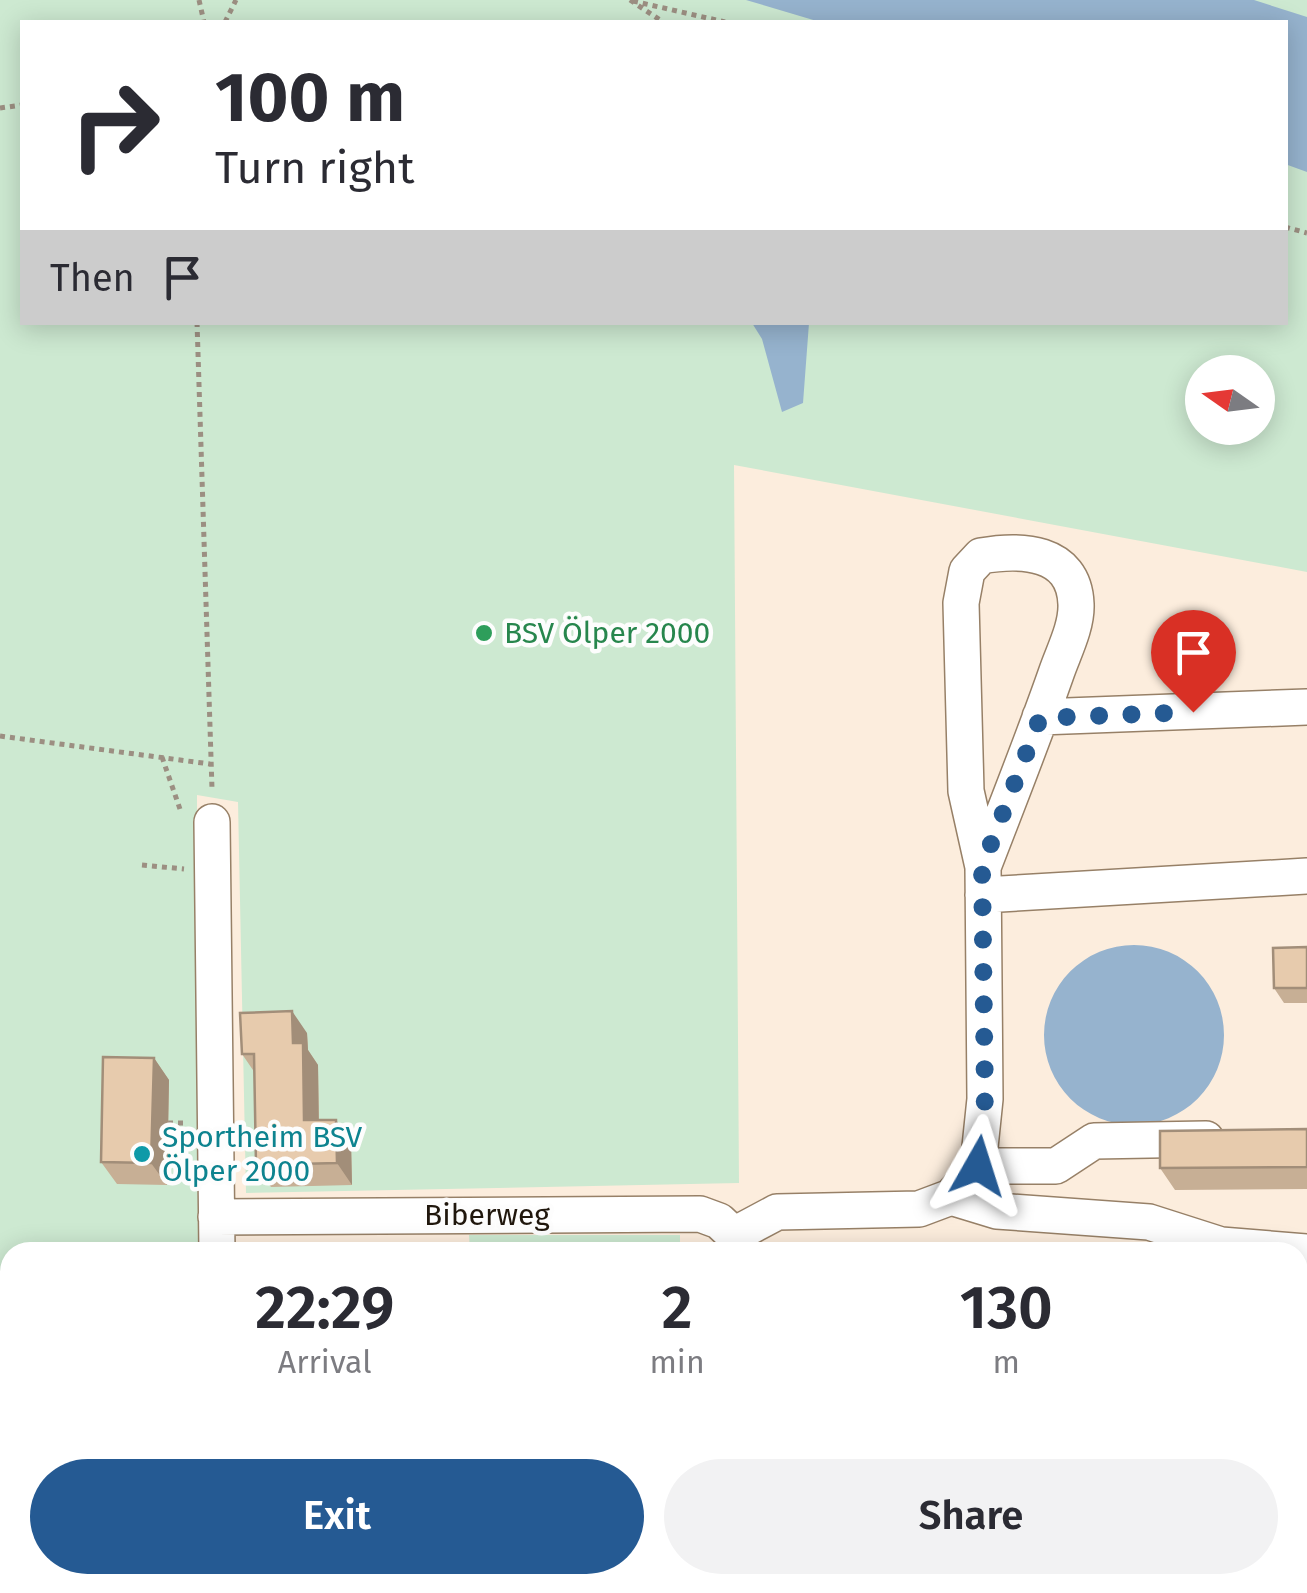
<!DOCTYPE html>
<meta charset="utf-8">
<style>
:root{--surface:#fff;--page:#f2f2f3;--text:#2b2b33;--muted:#7c7c81;--accent:#255a93}
body{margin:0;font-family:"Fira Sans",sans-serif;background:var(--page);color:var(--text);height:100vh;display:flex;flex-direction:column;font-size:38px;white-space:nowrap}
*{box-sizing:border-box;margin:0}
p{font-size:32px;color:var(--muted)}
.icon{flex:none;width:55px;height:55px;fill:none;stroke:currentColor;stroke-width:2;stroke-linecap:round;stroke-linejoin:round}
.map{position:relative;flex:1;overflow:hidden}
.panel{position:absolute;left:0px;top:1242px;width:1308px;height:352px;display:flex;flex-direction:column;background:var(--surface);border-radius:30px 30px 0 0;box-shadow:0 5px 25px #0003}
.panel>*{flex:none}
.hud{position:absolute;left:20px;top:20px;width:1268px;height:305px;border-radius:0px;box-shadow:0 5px 25px #0003;background:#fff;color:var(--text);overflow:hidden}
.needle{width:65px;rotate:284deg}
.fabs{position:absolute;left:1185px;top:355px;display:grid;gap:20px}
.fabs a{display:grid;place-items:center;width:90px;height:90px;border-radius:50%;background:var(--surface);box-shadow:0 5px 25px #0003;font-size:50px}
.pin{position:absolute;display:grid;place-items:center;width:85px;height:85px;color:#fff;margin:-102px -42px;border-radius:50% 50% 50% 0;rotate:-45deg;box-shadow:0 0 10px #0007}
.pin .icon{rotate:45deg}
.me{position:absolute;width:110px;margin:-55px;rotate:6deg;stroke-linejoin:round;filter:drop-shadow(0 0 8px #0008)}
.turn{display:flex;align-items:center;gap:35px;height:210px;padding:0 30px;font-size:45px}
.turn .icon{width:130px;height:130px;stroke-width:2.5}
.turn b{display:block;font-size:70px;line-height:85px}
.then{display:flex;align-items:center;height:95px;padding:0 30px;background:#0003;gap:20px;font-size:38px}
.eta{display:flex;justify-content:space-evenly;align-items:center;height:170px;text-align:center}
.eta b{font-size:60px;font-weight:600;line-height:70px}
.cta{display:flex;gap:20px;margin-top:auto;padding:20px 30px}
.cta a{flex:1;height:115px;border-radius:60px;background:var(--accent);color:#fff;font-size:40px;font-weight:600;line-height:115px;text-align:center}
.cta a+a{background:var(--page);color:var(--text)}
.map>svg:first-child{display:block}
.industrial{fill:#f9dee1}
.green{fill:#cde9d1;fill-rule:evenodd}
.water{fill:#96b3ce}
.lines{fill:none;stroke-linecap:round;stroke-linejoin:round}
.minor-casing{stroke:#978067;stroke-width:38}
.path{stroke:#9c8f82;stroke-width:5;stroke-dasharray:5 5;stroke-linecap:butt}
.minor{stroke:#fff;stroke-width:35}
.wall{fill:#c7af95}
.shaded-wall{fill:#a28e79}
.building{fill:#e7cbad;stroke:#a28e79;stroke-width:2.5}
.route{stroke:#255a93;stroke-width:18;stroke-dasharray:0 32.4}
.leisure-dot{fill:#2e9e5b;stroke:#fdfdfd;stroke-width:4}
.culture-dot{fill:#0f9aa8;stroke:#fdfdfd;stroke-width:4}
.labels{text-anchor:middle;dominant-baseline:central;stroke-width:9;stroke-linejoin:round;paint-order:stroke}
.leisure-label{font-size:30px;fill:#27864d;stroke:#fdfdfd;text-anchor:start}
.culture-label{font-size:30px;fill:#0d838f;stroke:#fdfdfd;text-anchor:start}
.street-label{font-size:30px;fill:#20170d;stroke:#fdfdfd}
</style>
<div class="map">
<svg width="1307" height="1593" viewBox="0 0 1307 1593">
<rect width="100%" height="100%" fill="#fceddd"/>
<!-- industrial -->
<path class="industrial" d="M1307,1356V1593H781V1585H1298V1357Z"/>
<!-- green -->
<path class="green" d="M0,0H1307V572L734,465L739,1183L246,1193L238,802L197,795L198,1252H10V1585H200V1593H0ZM22,22H1285V322H22ZM1202,372H1258V428H1202Z
M469,1235H680V1252H470Z
M476,1585H685V1593H476Z"/>
<!-- water -->
<path class="water" d="M746,0H1254L1307,17V172L1285,164V22H820Z
M752,323H809L803,403L782,412L762,339Z
M1044 1035a90 90 0 1 1 180 0a90 90 0 1 1-180 0Z"/>
<g class="lines">
<defs>
<path id="minor" d="M1040,717L1307,707
M212,822L217,1252
M983,895L1307,876
M978,1166H1056L1094,1141L1206,1139
M951,1197L997,1211L1149,1222L1221,1245L1307,1252
M216,1217L700,1214L719,1221L734,1235V1252
M734,1235L777,1212L919,1209L951,1197L978,1166L985,1099L983,867L966,791L961,603L967,571L981,556C1020,549 1074,550 1076,604C1077,626 1064,651 1057,671C1034,737 1008,802 983,867
M157,1585V1593
M222,1585V1593
M735,1585V1593
M1107,1585V1593
M519,1593V1585"/>
</defs>
<!-- minor casing -->
<use href="#minor" class="minor-casing"/>
<!-- path -->
<path class="path" d="M199,0L204,22
M630,0L663,22
M633,1L725,22
M225,22L236,0
M0,108L22,105
M1285,227L1307,233
M197,322L212,789
M0,736L210,764
M162,757L181,812
M142,865L184,869
M168,1123H185
M0,1456H10"/>
<!-- minor -->
<use href="#minor" class="minor"/>
</g>
<!-- wall -->
<path class="wall" d="M1307,947V1003H1284L1274,988Z
M307,1033L308,1050L318,1065L319,1120L351,1142L352,1185L271,1187L256,1165L255,1073L242,1054Z
M154,1058L169,1080L167,1185L117,1184L101,1162Z
M1307,1129V1189L1175,1190L1160,1168Z
M249,1585H328L324,1593H254Z"/>
<!-- shaded-wall -->
<path class="shaded-wall" d="M292,1011L307,1033L308,1050L318,1065L319,1142L304,1120L293,1043Z
M154,1058L169,1080L167,1185L151,1163Z
M336,1120L351,1142L352,1185L337,1163Z
M317,1585H328L324,1593Z
M1010,1585H1026V1593H1010Z
M1260,1585H1272L1278,1593H1260Z"/>
<!-- building -->
<path class="building" d="M1307,947V988H1274L1273,948Z
M292,1011L293,1043H303L304,1120H336L337,1163L256,1165L254,1054H242L240,1013Z
M103,1057L154,1058L151,1163L101,1162Z
M1307,1129V1167L1160,1168V1131Z
M250,1245H294V1252H250Z
M808,1585H1010V1593H808Z
M1116,1585H1260V1593H1117Z"/>
<g class="lines">
<!-- route -->
<path class="route" d="M978,1166L985,1099L982,867L1040,718L1193,712"/>
</g>
<!-- markers -->
<circle class="leisure-dot" cx="484" cy="633" r="10"/>
<circle class="culture-dot" cx="142" cy="1154" r="10"/>
<g class="labels">
<!-- leisure labels -->
<g class="leisure-label">
<text x="504" y="633">BSV Ölper 2000</text>
</g>
<!-- culture labels -->
<g class="culture-label">
<text x="162" y="1137">Sportheim BSV<tspan x="162" dy="34">Ölper 2000</tspan></text>
</g>
<!-- street labels -->
<g class="street-label">
<text x="487" y="1215">Biberweg</text>
</g>
</g>
</svg>
<div class="fabs">
<a><svg class="needle" viewBox="-14 -14 28 28"><path d="M0-13l5 13h-10z" fill="#e53935"/><path d="M0 13l5-13h-10z" fill="#7c7c81"/></svg></a>
</div>
<div class="pin" style="left:1193px;top:712px;background:#d93025"><svg class="icon" aria-label="arrive" viewBox="0 0 24 24"><path d="M6 21V4h12l-3 4 3 4H6"/></svg></div>
<svg class="me" style="left:978px;top:1166px" viewBox="-20 -20 40 40"><path d="M0-17L14 15 0 8-14 15z" fill="#255a93" stroke="#fff" stroke-width="4"/></svg>
<div class="hud">
<div class="turn"><svg class="icon" aria-label="right" viewBox="0 0 24 24"><path d="M7 20v-9h11M14 6l5 5-5 5"/></svg><div><b>100 m</b>Turn right</div></div>
<div class="then">Then<svg class="icon" aria-label="arrive" viewBox="0 0 24 24"><path d="M6 21V4h12l-3 4 3 4H6"/></svg></div>
</div>
<section class="panel">
<div class="eta">
<div><b>22:29</b><p>Arrival</p></div>
<div><b>2</b><p>min</p></div>
<div><b>130</b><p>m</p></div>
</div>
<div class="cta"><a>Exit</a><a>Share</a></div>
</section>
</div>
